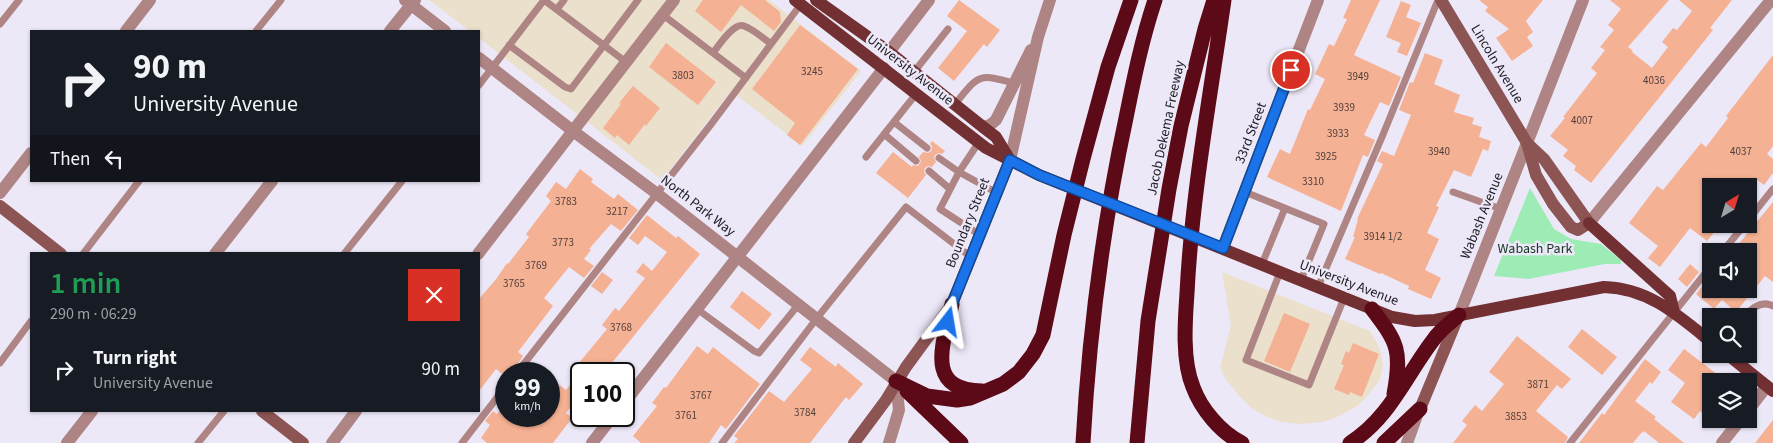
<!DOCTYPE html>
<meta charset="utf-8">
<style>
:root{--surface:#171b24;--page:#242831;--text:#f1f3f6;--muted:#9ea1a6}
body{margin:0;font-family:"Source Sans 3",sans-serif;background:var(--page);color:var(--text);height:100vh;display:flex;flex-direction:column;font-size:19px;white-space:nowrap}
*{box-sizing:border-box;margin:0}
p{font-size:16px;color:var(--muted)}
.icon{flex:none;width:28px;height:28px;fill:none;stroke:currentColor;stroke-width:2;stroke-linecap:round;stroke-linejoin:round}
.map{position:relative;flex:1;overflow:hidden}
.drawer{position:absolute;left:30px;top:252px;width:450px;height:160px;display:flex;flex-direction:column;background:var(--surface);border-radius:0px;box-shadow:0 1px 4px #0004}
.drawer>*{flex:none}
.top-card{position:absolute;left:30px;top:30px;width:450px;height:152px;border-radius:0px;box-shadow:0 1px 4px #0004;background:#171b24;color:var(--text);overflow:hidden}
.needle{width:32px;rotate:38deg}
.fabs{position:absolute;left:1702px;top:178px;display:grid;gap:10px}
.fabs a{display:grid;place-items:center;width:55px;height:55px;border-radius:0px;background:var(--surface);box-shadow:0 1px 4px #0004;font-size:25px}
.speed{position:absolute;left:495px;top:362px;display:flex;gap:10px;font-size:25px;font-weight:700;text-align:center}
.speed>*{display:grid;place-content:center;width:65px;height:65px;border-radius:50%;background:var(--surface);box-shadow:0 1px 4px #0004;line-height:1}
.speed small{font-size:12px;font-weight:400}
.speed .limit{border:2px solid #111;border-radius:8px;background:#fff;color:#111}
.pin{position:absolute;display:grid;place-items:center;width:42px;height:42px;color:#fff;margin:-21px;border:2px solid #fff;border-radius:50%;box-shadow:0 1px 5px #0007}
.me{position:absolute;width:55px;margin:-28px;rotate:14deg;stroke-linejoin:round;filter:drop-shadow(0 0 4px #0008)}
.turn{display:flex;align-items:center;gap:18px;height:105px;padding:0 20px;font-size:22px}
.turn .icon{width:65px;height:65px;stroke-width:2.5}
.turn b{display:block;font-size:35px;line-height:42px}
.then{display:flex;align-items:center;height:48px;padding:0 20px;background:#0003;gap:10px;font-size:19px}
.round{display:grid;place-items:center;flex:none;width:52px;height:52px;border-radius:0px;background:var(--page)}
.overview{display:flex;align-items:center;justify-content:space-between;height:85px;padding:0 20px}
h1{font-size:30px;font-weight:600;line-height:38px;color:#1e9e55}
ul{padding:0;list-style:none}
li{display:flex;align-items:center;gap:15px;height:65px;padding:0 20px}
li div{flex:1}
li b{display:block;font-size:19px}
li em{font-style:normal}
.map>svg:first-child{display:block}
.commercial{fill:#eae0cb}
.green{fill:#9decb6}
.building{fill:#f5b193}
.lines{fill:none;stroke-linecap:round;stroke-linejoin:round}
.service{stroke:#ae8584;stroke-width:7}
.minor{stroke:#ae8584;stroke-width:12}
.tertiary{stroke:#ae8584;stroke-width:12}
.secondary{stroke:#8d5454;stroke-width:12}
.primary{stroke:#733033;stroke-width:12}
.motorway{stroke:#5c0a17;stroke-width:15}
.route-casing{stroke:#114b97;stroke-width:12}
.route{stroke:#1a73e8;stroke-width:9}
.labels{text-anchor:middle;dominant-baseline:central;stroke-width:5;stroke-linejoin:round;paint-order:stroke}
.number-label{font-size:11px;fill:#52403d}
.street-label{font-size:14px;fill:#1c1a20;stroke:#ede8f8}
.park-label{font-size:14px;fill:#153722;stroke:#ede8f8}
</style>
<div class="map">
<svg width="1773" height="443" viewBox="0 0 1773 443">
<rect width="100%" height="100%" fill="#ede8f8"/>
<!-- commercial -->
<path class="commercial" d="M429,0H769L861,71L802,146L731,91L662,180L479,38V31H470Z
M1222,272L1370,331L1378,345L1381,353L1383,366L1380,380L1364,400L1357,406L1337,417L1323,422L1299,424L1281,422L1267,417L1253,409L1241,398L1226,380L1220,368L1231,325Z"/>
<!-- green -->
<path class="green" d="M1530,188L1554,229L1571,239L1601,244L1621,260V264H1605L1528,279L1494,276Z"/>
<!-- building -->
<path class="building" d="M703,0H765L780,12L781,22L774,31L741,5L721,32L695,11Z
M959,0L1000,30L987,47L984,44L954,81L938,68L967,31L947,16Z
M1351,0H1380L1354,55L1401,77L1389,106L1380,102L1364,135L1375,140L1368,157L1363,155L1341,211L1267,177L1280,149L1290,154L1308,109L1310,110L1325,79L1315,74L1329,44L1334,46L1347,19L1343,18Z
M1479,0H1543L1526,21L1533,32L1527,37L1533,46L1512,61L1496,38L1509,29L1485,11L1488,7Z
M1610,0H1669L1628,47L1633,51L1632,52L1652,68L1668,47L1662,42L1673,28L1677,30L1692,11L1679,0H1732L1710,28L1713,30L1591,183L1574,170L1576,166L1563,156L1568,150L1550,136L1565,118L1563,117L1597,73L1591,68L1605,50L1600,47L1614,30L1608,25L1621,9Z
M1401,1L1411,5L1406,17L1421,23L1407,56L1397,52L1401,43L1386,37Z
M800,25L858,69L800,145L787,135L795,123L752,89Z
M666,43L716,82L698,105L649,67Z
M1425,53L1443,60L1434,84L1460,95L1454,112L1474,118L1472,124L1482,127L1479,137L1491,141L1488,151L1483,149L1471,177L1454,170L1436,206L1439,207L1427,233L1439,239L1425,270L1441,278L1431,299L1408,289L1409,286L1381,273L1380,274L1345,259L1355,237H1353L1358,219H1357L1383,164L1377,161L1382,151L1394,156L1411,115L1399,110L1410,82L1413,83Z
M1773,55V146L1767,154L1773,159V173L1764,185L1756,179L1749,189V186H1711V224H1721L1707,241L1690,228L1660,267L1648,258L1658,246L1629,223L1657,186L1663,190L1701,143L1706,147L1728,118L1726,116Z
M633,86L660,108L646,126L645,124L629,145L617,135L615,138L603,128L621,104L619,103Z
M932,141L945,151L942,154L939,153L935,155L934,158L936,162L932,167L928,166L925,168L924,172L926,175L908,198L876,173L893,152L912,167L913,165L918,166L921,161L919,157L923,152L928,153L931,151L932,146L930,144Z
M580,169L593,179L591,182L614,199L618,194L638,210L621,231L611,224L589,249L591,250L584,259L594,266L584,278L569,267L544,298L553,306L518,352L523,356L511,374H502L496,369L479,391V299L497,278L507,263L508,264L529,237L526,234L551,201L546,196L556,182L566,189Z
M1773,202V282L1765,276L1736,312L1722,300L1714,309L1696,294L1708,279L1711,281V289H1749V251H1733Z
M647,215L676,238L678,236L700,254L603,374H581V394L566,413L572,418L553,443H487L481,438L490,425L485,421L493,411L497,414L506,402V416H549V377L566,390L580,373L574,369L607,329L602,325L615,308L619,311L645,278L636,272L643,263L652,271L667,252L645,236L638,245L629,238Z
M1690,264L1699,272L1687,287L1678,279Z
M602,272L613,280L602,294L591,286Z
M742,291L772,314L759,330L730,307Z
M1284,313L1310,324L1290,372L1264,361Z
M1582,329L1617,357L1602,375L1568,347Z
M1517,336L1571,379L1562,389L1557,385L1536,411L1568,437L1565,443H1453L1467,425L1462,421L1475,405L1482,411L1504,384L1489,372Z
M1353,343L1379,354L1362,397L1350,392L1349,395L1334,389L1344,365L1341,364L1346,351L1349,353Z
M697,346L708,354L713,347L760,384L726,429L721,425L709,443H641L633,436L657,406L652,403L664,387L666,388Z
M810,347L836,367L838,363L863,384L849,400L846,397L810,443H734L738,439L734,436L769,391L784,402L812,369L800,360Z
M1684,349L1726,381H1711V420L1700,411L1694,419L1671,402L1685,383L1668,370Z
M1645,359L1661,372L1652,384L1650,382L1635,401L1656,417L1654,419L1684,443H1659L1644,431L1643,433L1642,432L1633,443H1579L1602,413L1604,415Z
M531,363L545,374H523Z
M1773,420V443H1755Z"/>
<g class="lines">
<!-- service -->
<path class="service" d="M544,0L626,62
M557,9L564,0
M663,15L746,78
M0,24L19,0
M256,31L281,0
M509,45L565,87L571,89L638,0
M713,53C719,45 734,22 744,26C753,29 763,38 771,44
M914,72L948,29
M479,85L544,0
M955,104C979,75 977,73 1014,83
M894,122L927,148
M884,134L916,161
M866,157L916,94
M939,158L959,172L979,142
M929,171L950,189
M1245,192L1324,224L1301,280
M1453,192L1501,209
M1749,219L1773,189
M980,235L940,209L959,172L997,193
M1723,251L1745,224
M83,254L139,181
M344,254L402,181
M1262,264L1285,208
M1280,272L1246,360L1309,385L1344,298
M1318,287L1382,137L1438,0
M697,309L754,351L759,353L799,304
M1745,316C1752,308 1762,300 1773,306
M0,363L31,321
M516,374L712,123L801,4
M198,443L224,411
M462,443L506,386
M722,443L817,318L906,207L971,257
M1570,443L1711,266"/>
<!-- minor -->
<path class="minor" d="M126,31L150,0
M390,31L415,0
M889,52L929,0
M1527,143L1583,0
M0,193L31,153
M1589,223L1771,0
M1223,248L1318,0
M215,254L272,181
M478,254L674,0
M624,403L884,68
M67,443L92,411
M332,443L356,411
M592,443L613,416
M889,443L899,410L896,381
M1407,443L1419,410"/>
<!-- tertiary -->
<path class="tertiary" d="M405,0L445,31
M479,58L573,131L656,193L896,381
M983,127L990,125L996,120L1031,50
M1010,160L1038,37L1050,0
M1459,315L1527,143
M1749,409L1767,386
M1722,443L1741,419"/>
<!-- secondary -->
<path class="secondary" d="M1441,0L1527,143L1536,175L1553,204L1571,227L1578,230L1589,223L1544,159L1527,143
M0,206L61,254
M1420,409L1458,317
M262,411L303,443
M854,443L886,400L906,367L952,304L1010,160"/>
<!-- primary -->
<path class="primary" d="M795,0L986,148L1039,175L1392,317L1415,321L1435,320L1604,287C1648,288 1678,315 1711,342
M816,0L889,52L983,127L996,137L1010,160
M1589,223L1670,296L1674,312
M1727,354L1773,391"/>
<!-- motorway -->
<path class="motorway" d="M1224,0C1210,98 1192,194 1187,293C1185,321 1182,361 1193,387C1201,409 1221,433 1242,443
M952,304C944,342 923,390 982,391
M1372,309C1398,343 1402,351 1394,394
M896,381L927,396L957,400L970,398L1003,384L1019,372L1033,354L1043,335L1064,235L1083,159L1108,67L1131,0
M907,391L961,443
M1083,443C1089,334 1103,225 1126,118C1134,78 1142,39 1155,0
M1137,443L1148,321L1169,189L1181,126L1205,29L1214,0
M1350,443C1390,418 1406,375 1434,339C1440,330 1450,323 1459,315
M1384,443L1420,409"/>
</g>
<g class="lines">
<defs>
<path id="route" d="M948,322L952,304L1010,160L1039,175L1223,248L1291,70"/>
</defs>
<!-- route casing -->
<use href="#route" class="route-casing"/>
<!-- route -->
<use href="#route" class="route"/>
</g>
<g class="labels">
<!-- number labels -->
<g class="number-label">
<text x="812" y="71">3245</text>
<text x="683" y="75">3803</text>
<text x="1358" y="76">3949</text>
<text x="1654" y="80">4036</text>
<text x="1344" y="107">3939</text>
<text x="1582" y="120">4007</text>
<text x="1338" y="133">3933</text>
<text x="1439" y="151">3940</text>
<text x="1741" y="151">4037</text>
<text x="1326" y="156">3925</text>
<text x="1313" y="181">3310</text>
<text x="566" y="201">3783</text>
<text x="617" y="211">3217</text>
<text x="1383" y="236">3914 1/2</text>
<text x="563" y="242">3773</text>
<text x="536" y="265">3769</text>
<text x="514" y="283">3765</text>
<text x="621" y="327">3768</text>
<text x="1538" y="384">3871</text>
<text x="701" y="395">3767</text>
<text x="805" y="412">3784</text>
<text x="686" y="415">3761</text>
<text x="1516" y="416">3853</text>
</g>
<!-- street labels -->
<g class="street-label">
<text transform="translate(1497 64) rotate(59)">Lincoln Avenue</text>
<text transform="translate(910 70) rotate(38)">University Avenue</text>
<text transform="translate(1166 128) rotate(-78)">Jacob Dekema Freeway</text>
<text transform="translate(1251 133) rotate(-69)">33rd Street</text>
<text transform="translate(698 206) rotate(38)">North Park Way</text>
<text transform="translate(1482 216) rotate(-68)">Wabash Avenue</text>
<text transform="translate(968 223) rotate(-68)">Boundary Street</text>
<text transform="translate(1349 283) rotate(21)">University Avenue</text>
</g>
<!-- park labels -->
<g class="park-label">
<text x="1535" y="249">Wabash Park</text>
</g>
</g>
</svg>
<div class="fabs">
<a><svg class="needle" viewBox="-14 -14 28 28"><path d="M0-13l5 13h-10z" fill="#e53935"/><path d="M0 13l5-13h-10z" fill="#9ea1a6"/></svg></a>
<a><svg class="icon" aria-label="sound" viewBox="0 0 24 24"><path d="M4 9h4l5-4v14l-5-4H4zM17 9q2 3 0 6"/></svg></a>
<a><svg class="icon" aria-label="search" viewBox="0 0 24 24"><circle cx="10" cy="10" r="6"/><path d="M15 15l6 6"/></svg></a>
<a><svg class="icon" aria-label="layers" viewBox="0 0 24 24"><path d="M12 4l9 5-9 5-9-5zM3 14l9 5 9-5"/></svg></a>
</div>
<div class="speed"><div>99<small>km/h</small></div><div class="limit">100</div></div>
<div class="pin" style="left:1291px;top:70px;background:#d93025"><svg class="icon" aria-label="arrive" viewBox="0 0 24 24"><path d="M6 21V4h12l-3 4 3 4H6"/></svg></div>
<svg class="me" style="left:948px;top:322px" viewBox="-20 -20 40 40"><path d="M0-17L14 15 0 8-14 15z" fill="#1a73e8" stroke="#fff" stroke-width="4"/></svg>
<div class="top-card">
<div class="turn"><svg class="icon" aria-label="right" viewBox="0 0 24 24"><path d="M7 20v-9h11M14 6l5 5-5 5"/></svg><div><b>90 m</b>University Avenue</div></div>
<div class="then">Then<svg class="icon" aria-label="left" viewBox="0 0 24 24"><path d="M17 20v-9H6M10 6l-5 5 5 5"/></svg></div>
</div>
<section class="drawer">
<div class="overview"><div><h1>1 min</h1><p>290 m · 06:29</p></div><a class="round" style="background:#d93025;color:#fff"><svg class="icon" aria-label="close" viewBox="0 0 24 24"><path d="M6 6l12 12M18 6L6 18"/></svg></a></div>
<ul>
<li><svg class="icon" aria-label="right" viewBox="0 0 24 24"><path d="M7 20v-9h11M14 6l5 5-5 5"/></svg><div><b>Turn right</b><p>University Avenue</p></div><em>90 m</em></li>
</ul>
</section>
</div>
